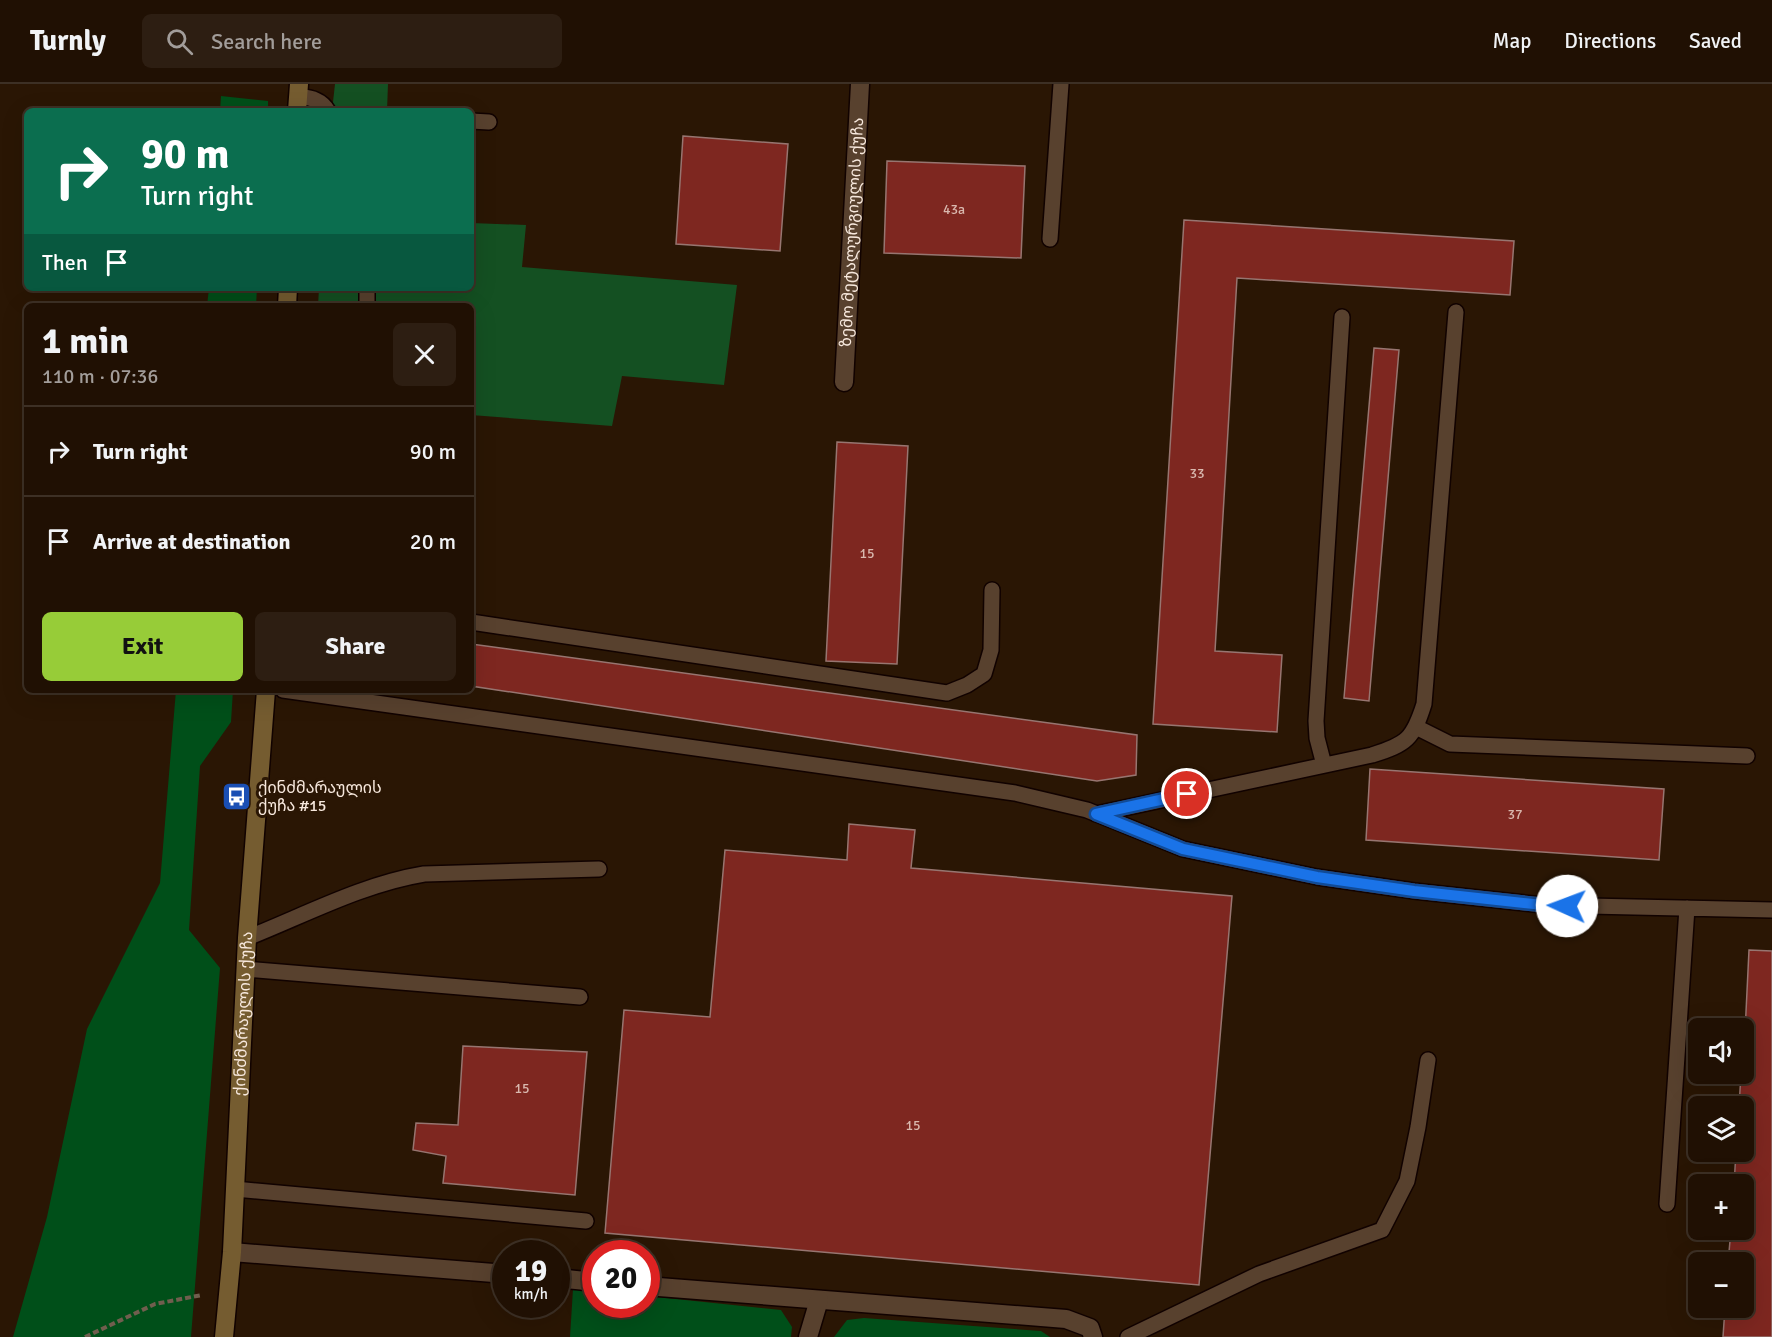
<!DOCTYPE html>
<meta charset="utf-8">
<style>
:root{--surface:#201003;--page:#2d1e12;--text:#f1f3f6;--muted:#a29d9a;--line:#3d3025;--accent:#97cc38}
body{margin:0;font-family:Signika,"Noto Sans Georgian",sans-serif;background:var(--page);color:var(--text);height:100vh;display:flex;flex-direction:column;font-size:22px;white-space:nowrap}
*{box-sizing:border-box;margin:0}
p{font-size:20px;color:var(--muted)}
.icon{flex:none;width:33px;height:33px;fill:none;stroke:currentColor;stroke-width:2;stroke-linecap:round;stroke-linejoin:round}
.map{position:relative;flex:1;overflow:hidden}
.side{position:absolute;left:24px;top:219px;width:450px;height:390px;display:flex;flex-direction:column;background:var(--surface);border-radius:9px;box-shadow:0 6px 24px #0002,0 0 0 2px var(--line)}
.side>*{flex:none}
.guide{position:absolute;left:24px;top:24px;width:450px;height:183px;border-radius:9px;box-shadow:0 6px 24px #0002,0 0 0 2px var(--line);background:#0b6e4f;color:#fff;overflow:hidden}
.buttons{position:absolute;left:1688px;top:934px;display:grid;gap:12px}
.buttons a{display:grid;place-items:center;width:66px;height:66px;border-radius:9px;background:var(--surface);box-shadow:0 6px 24px #0002,0 0 0 2px var(--line);font-size:30px}
.speed{position:absolute;left:492px;top:1156px;display:flex;gap:12px;font-size:30px;font-weight:700;text-align:center}
.speed>*{display:grid;place-content:center;width:78px;height:78px;border-radius:50%;background:var(--surface);box-shadow:0 6px 24px #0002,0 0 0 2px var(--line);line-height:1}
.speed small{font-size:15px;font-weight:400}
.speed .limit{border:9px solid #d22;background:#fff;color:#111}
.pin{position:absolute;display:grid;place-items:center;width:51px;height:51px;color:#fff;margin:-26px;border:3px solid #fff;border-radius:50%;box-shadow:0 2px 6px #0007}
.me{position:absolute;width:66px;margin:-33px;rotate:272deg;stroke-linejoin:round;filter:drop-shadow(0 0 4px #0008)}
.turn{display:flex;align-items:center;gap:21px;height:126px;padding:0 18px;font-size:27px}
.turn .icon{width:78px;height:78px;stroke-width:2.5}
.turn b{display:block;font-size:42px;line-height:51px}
.then{display:flex;align-items:center;height:57px;padding:0 18px;background:#0003;gap:12px;font-size:22px}
.round{display:grid;place-items:center;flex:none;width:63px;height:63px;border-radius:9px;background:var(--page)}
.overview{display:flex;align-items:center;justify-content:space-between;height:102px;padding:0 18px}
h1{font-size:36px;font-weight:700;line-height:45px}
.primary-button{display:flex;gap:12px;margin-top:auto;padding:12px 18px}
.primary-button a{flex:1;height:69px;border-radius:9px;background:var(--accent);color:#111;font-size:24px;font-weight:700;line-height:69px;text-align:center}
.primary-button a+a{background:var(--page);color:var(--text)}
ul{padding:0;list-style:none}
li{display:flex;align-items:center;gap:18px;height:90px;padding:0 18px;border-top:2px solid var(--line)}
li div{flex:1}
li b{display:block;font-size:22px}
li em{font-style:normal}
header{display:flex;align-items:center;gap:36px;box-sizing:border-box;height:84px;padding:0 30px;background:var(--surface);border-bottom:2px solid var(--line)}
header strong{font-size:28px}
nav{display:flex;gap:33px;margin-inline-start:auto;font-size:21px}
.search{width:420px;height:54px;background:var(--page);display:flex;align-items:center;gap:15px;box-sizing:border-box;padding:0 21px;border-radius:9px;color:var(--muted);font-size:22px}
.map>svg:first-child{display:block}
.green{fill:#004f19}
.forest{fill:#145022}
.building{fill:#7e2720;stroke:#977570;stroke-width:1.5}
.lines{fill:none;stroke-linecap:round;stroke-linejoin:round}
.service-casing{stroke:#110200;stroke-width:18}
.minor-casing{stroke:#110200;stroke-width:21}
.secondary-casing{stroke:#110200;stroke-width:21}
.path{stroke:#705e4e;stroke-width:4;stroke-dasharray:6 3;stroke-linecap:butt}
.service{stroke:#58412e;stroke-width:15}
.minor{stroke:#58412e;stroke-width:18}
.secondary{stroke:#755c30;stroke-width:18}
.route-casing{stroke:#114b97;stroke-width:15}
.route{stroke:#1a73e8;stroke-width:10}
.labels{text-anchor:middle;dominant-baseline:central;stroke-width:6;stroke-linejoin:round;paint-order:stroke}
.number-label{font-size:14px;fill:#d9b8ae}
.street-label{font-size:16px;fill:#f7e8dd;stroke:#2a1604}
.poi-label{font-size:16px;fill:#f7e8dd;stroke:#2a1604;text-anchor:start}
</style>
<header>
<strong>Turnly</strong>
<div class="search"><svg class="icon" aria-label="search" viewBox="0 0 24 24"><circle cx="10" cy="10" r="6"/><path d="M15 15l6 6"/></svg>Search here</div>
<nav><a>Map</a><a>Directions</a><a>Saved</a></nav>
</header>
<div class="map">
<svg width="1772" height="1253" viewBox="0 0 1772 1253">
<rect width="100%" height="100%" fill="#2a1604"/>
<!-- green -->
<path class="green" d="M221,12L268,17V27H220Z
M209,204H257L256,222H207Z
M176,606H233L231,638L200,682L189,846L220,884L191,1253H13L47,1133L87,945L160,799Z
M573,1205L595,1207L596,1221H646L647,1212L781,1226L792,1243L791,1253H570Z
M864,1234L1041,1247L1050,1253H834L847,1236Z"/>
<!-- forest -->
<path class="forest" d="M335,0H388L387,27H332Z
M471,139L526,141L522,183L737,201L724,301L622,292L612,342L471,331V222H318L319,204H471Z"/>
<!-- building -->
<path class="building" d="M683,52L788,60L780,167L676,160Z
M887,77L1025,82L1021,174L884,169Z
M1184,136L1514,157L1510,211L1237,194L1215,567L1282,571L1277,648L1153,640Z
M1374,264L1399,266L1369,617L1344,614Z
M837,358L908,362L897,580L826,577Z
M471,560L1137,651L1136,691L1097,697L471,602Z
M1370,685L1664,705L1659,776L1366,756Z
M849,740L915,746L911,784L1232,812L1199,1201L605,1149L624,926L710,933L725,766L847,776Z
M1749,866L1772,867V1253H1723L1725,1224H1743V1179H1728L1731,1146H1743V1101H1734L1736,1068H1743V1023H1739L1741,990H1743Z
M463,962L587,968L575,1111L443,1099L446,1072L413,1066L416,1039L458,1041Z"/>
<g class="lines">
<defs>
<path id="service" d="M298,12C311,14 321,15 328,27
M471,37L489,38
M1050,155L1061,0
M367,204V222
M471,538L947,609L967,601L984,590L991,566L992,506
M283,606L1015,709L1087,726L1183,765L1317,793L1414,807L1543,821L1772,826
M1416,643L1450,660L1747,672
M1324,681L1317,654L1316,637L1342,233
M1096,730L1372,671C1407,660 1413,655 1424,620L1456,228
M247,854C305,831 363,800 424,790L599,785
M245,885L580,913
M235,1105L586,1137
M1667,1120L1687,824
M1128,1253L1259,1190L1382,1146L1407,1097L1418,1043L1428,976"/>
<g id="minor">
<path id="s1" d="M844,298L860,0"/>
<path d="M232,1168L506,1190"/>
<path d="M556,1194L596,1198"/>
<path d="M646,1202L1066,1235L1090,1244L1093,1253"/>
<path d="M808,1253L819,1216"/>
</g>
<g id="secondary">
<path d="M297,27L299,0"/>
<path d="M287,222L288,204"/>
<path id="s2" d="M224,1253L232,1168L247,854L266,606"/>
</g>
</defs>
<!-- service casing -->
<use href="#service" class="service-casing"/>
<!-- minor casing -->
<use href="#minor" class="minor-casing"/>
<!-- secondary casing -->
<use href="#secondary" class="secondary-casing"/>
<!-- path -->
<path class="path" d="M85,1253L155,1220L202,1211"/>
<!-- service -->
<use href="#service" class="service"/>
<!-- minor -->
<use href="#minor" class="minor"/>
<!-- secondary -->
<use href="#secondary" class="secondary"/>
</g>
<g class="lines">
<defs>
<path id="route" d="M1187,710L1096,730L1183,765L1317,793L1414,807L1543,821L1567,822"/>
</defs>
<!-- route casing -->
<use href="#route" class="route-casing"/>
<!-- route -->
<use href="#route" class="route"/>
</g>
<!-- icons -->
<defs>
<symbol id="bus-square" viewBox="-11 -11 22 22"><rect x="-9" y="-9" width="18" height="18" rx="4" fill="#1a4fb4" stroke="#2a1604"/><path d="M-5-6H5V4H4V6H2V4H-2V6H-4V4H-5ZM-3.5-4V0h7V-4ZM-3.5 1.2v1.5H-2V1.2ZM2 1.2v1.5H3.5V1.2Z" fill="#fff"/></symbol>
</defs>
<g fill-rule="evenodd">
<use href="#bus-square" x="220" y="696" width="33" height="33"/>
</g>
<g class="labels">
<!-- number labels -->
<g class="number-label">
<text x="954" y="125">43a</text>
<text x="1197" y="389">33</text>
<text x="867" y="469">15</text>
<text x="1515" y="730">37</text>
<text x="522" y="1004">15</text>
<text x="913" y="1041">15</text>
</g>
<!-- street labels -->
<g class="street-label">
<text stroke="none"><textPath href="#s1" startOffset="150">ზემო მეტალურგიულის ქუჩა</textPath></text>
<text stroke="none"><textPath href="#s2" startOffset="324">ქინძმარაულის ქუჩა</textPath></text>
</g>
<!-- poi labels -->
<g class="poi-label">
<text x="258" y="704">ქინძმარაულის<tspan x="258" dy="18">ქუჩა #15</tspan></text>
</g>
</g>
</svg>
<div class="buttons">
<a><svg class="icon" aria-label="sound" viewBox="0 0 24 24"><path d="M4 9h4l5-4v14l-5-4H4zM17 9q2 3 0 6"/></svg></a>
<a><svg class="icon" aria-label="layers" viewBox="0 0 24 24"><path d="M12 4l9 5-9 5-9-5zM3 14l9 5 9-5"/></svg></a>
<a>+</a>
<a>−</a>
</div>
<div class="speed"><div>19<small>km/h</small></div><div class="limit">20</div></div>
<div class="pin" style="left:1187px;top:710px;background:#d93025"><svg class="icon" aria-label="arrive" viewBox="0 0 24 24"><path d="M6 21V4h12l-3 4 3 4H6"/></svg></div>
<svg class="me" style="left:1567px;top:822px" viewBox="-20 -20 40 40"><circle r="19" fill="#fff"/><path d="M0-13L10 11 0 6-10 11z" fill="#1a73e8"/></svg>
<div class="guide">
<div class="turn"><svg class="icon" aria-label="right" viewBox="0 0 24 24"><path d="M7 20v-9h11M14 6l5 5-5 5"/></svg><div><b>90 m</b>Turn right</div></div>
<div class="then">Then<svg class="icon" aria-label="arrive" viewBox="0 0 24 24"><path d="M6 21V4h12l-3 4 3 4H6"/></svg></div>
</div>
<section class="side">
<div class="overview"><div><h1>1 min</h1><p>110 m · 07:36</p></div><a class="round"><svg class="icon" aria-label="close" viewBox="0 0 24 24"><path d="M6 6l12 12M18 6L6 18"/></svg></a></div>
<ul>
<li><svg class="icon" aria-label="right" viewBox="0 0 24 24"><path d="M7 20v-9h11M14 6l5 5-5 5"/></svg><div><b>Turn right</b></div><em>90 m</em></li>
<li><svg class="icon" aria-label="arrive" viewBox="0 0 24 24"><path d="M6 21V4h12l-3 4 3 4H6"/></svg><div><b>Arrive at destination</b></div><em>20 m</em></li>
</ul>
<div class="primary-button"><a>Exit</a><a>Share</a></div>
</section>
</div>
